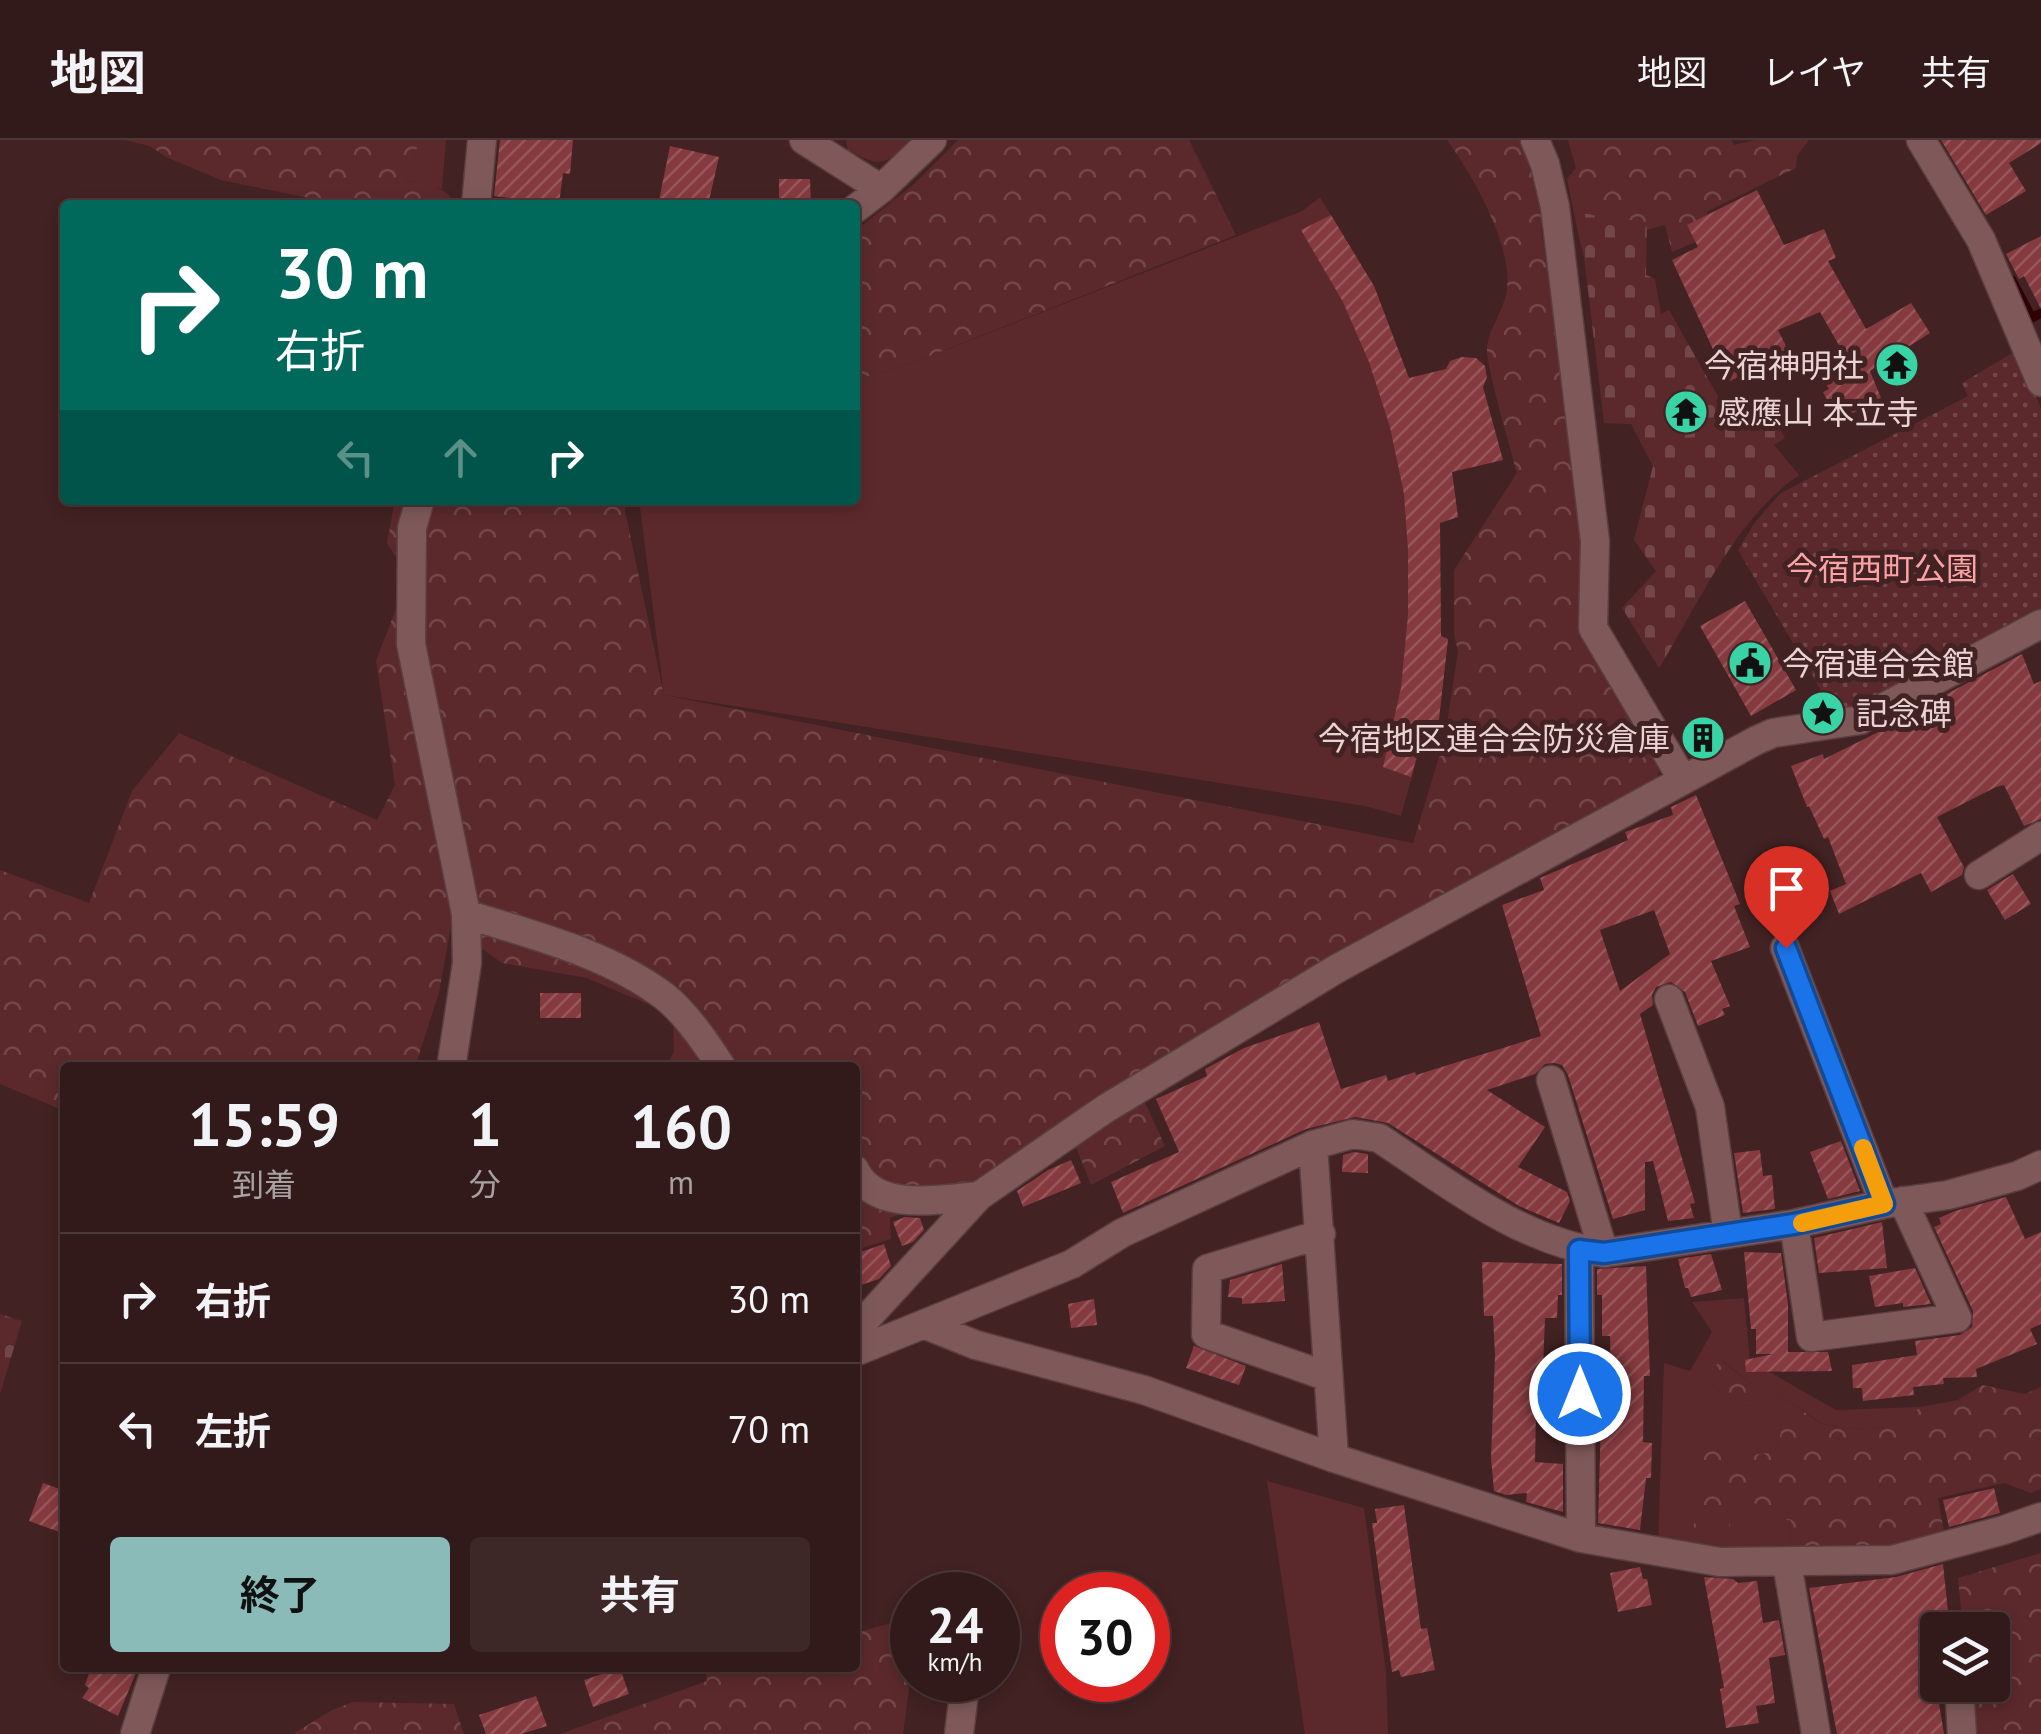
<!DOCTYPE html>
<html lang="ja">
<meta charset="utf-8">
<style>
:root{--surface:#321a1a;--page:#3d2727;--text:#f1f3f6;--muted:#a8a1a2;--line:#4d3839;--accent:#8bbbb9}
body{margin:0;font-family:"PT Sans","Noto Sans JP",sans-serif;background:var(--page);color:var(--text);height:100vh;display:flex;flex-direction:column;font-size:38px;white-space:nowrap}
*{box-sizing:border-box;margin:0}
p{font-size:32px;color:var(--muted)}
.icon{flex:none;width:55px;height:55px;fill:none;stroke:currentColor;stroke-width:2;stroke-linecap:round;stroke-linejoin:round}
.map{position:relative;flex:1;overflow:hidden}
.details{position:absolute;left:60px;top:922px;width:800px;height:610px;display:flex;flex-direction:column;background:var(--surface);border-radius:10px;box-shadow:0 5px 15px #0003,0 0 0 2px var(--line)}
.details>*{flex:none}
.top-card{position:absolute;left:60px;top:60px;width:800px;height:305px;border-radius:10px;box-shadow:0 5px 15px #0003,0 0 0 2px var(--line);background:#00695c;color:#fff;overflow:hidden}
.tools{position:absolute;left:1920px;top:1472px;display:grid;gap:20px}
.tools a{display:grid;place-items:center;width:90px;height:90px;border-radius:10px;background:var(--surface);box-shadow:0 5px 15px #0003,0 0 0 2px var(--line);font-size:50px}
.speed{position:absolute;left:890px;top:1432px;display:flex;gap:20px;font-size:50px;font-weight:700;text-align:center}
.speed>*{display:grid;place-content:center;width:130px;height:130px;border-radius:50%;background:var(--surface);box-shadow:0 5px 15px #0003,0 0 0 2px var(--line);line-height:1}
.speed small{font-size:25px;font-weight:400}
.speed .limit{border:15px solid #d22;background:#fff;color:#111}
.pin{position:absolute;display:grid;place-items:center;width:85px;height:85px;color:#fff;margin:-102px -42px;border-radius:50% 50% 50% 0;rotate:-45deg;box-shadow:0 0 10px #0007}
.pin .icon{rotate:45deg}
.me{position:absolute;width:110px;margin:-55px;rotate:0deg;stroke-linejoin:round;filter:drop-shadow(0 0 8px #0008)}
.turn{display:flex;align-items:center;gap:35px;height:210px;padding:0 50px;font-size:45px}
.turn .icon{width:130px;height:130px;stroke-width:2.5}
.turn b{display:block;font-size:70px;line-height:85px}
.lanes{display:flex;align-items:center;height:95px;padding:0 50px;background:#0003;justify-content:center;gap:50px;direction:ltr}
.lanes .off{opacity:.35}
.eta{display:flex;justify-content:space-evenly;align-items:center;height:170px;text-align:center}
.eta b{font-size:60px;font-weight:700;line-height:70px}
.action{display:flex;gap:20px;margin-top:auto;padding:20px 50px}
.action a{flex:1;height:115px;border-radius:10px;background:var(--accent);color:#111;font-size:40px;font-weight:700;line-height:115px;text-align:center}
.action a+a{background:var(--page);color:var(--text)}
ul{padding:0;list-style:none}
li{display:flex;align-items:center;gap:30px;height:130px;padding:0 50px;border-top:2px solid var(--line)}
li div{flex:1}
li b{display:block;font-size:38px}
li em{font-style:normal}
header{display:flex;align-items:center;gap:60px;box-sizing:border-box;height:140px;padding:0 50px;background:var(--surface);border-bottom:2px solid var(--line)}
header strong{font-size:48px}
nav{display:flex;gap:55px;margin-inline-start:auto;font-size:35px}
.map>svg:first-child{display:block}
.grass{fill:#5b292c}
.forest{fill:url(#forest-crowns)}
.cemetery{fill:url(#cemetery-stones)}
.park{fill:url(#park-dots)}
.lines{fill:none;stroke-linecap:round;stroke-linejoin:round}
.stream{stroke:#2f0005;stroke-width:9}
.building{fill:url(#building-hatch);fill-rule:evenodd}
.street-casing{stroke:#5a3e40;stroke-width:31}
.street{stroke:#7f595a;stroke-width:28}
.route-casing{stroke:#114b97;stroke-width:25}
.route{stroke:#1a73e8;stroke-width:18}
.slow{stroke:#f59e0b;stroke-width:18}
.labels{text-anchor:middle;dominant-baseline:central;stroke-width:10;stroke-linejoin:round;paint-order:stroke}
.poi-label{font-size:32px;fill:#e9d3d3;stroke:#422223;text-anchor:start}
.park-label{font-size:32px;fill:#fda3a5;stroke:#422223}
</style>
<header>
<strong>地図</strong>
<nav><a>地図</a><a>レイヤ</a><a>共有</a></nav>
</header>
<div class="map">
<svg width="2041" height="1594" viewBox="0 0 2041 1594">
<defs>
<pattern id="forest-crowns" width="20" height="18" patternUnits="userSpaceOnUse" patternTransform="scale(2.5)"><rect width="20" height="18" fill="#5b292c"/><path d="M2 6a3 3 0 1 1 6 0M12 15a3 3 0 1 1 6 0" fill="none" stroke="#73474a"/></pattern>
<pattern id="cemetery-stones" width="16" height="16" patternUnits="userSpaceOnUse" patternTransform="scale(2.5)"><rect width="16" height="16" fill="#5b292c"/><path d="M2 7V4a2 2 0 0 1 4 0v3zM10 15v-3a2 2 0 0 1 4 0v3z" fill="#73474a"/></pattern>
<pattern id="park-dots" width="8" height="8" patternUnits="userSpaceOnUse" patternTransform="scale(2.5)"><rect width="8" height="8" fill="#5b292c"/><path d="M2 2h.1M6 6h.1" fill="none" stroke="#73474a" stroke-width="1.8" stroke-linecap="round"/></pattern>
<pattern id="building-hatch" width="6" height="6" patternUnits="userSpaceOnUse" patternTransform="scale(2.5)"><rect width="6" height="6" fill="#853a3f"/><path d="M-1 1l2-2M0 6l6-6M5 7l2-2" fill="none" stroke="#96565a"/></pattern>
</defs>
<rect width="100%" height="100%" fill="#422223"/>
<!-- grass -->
<path class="grass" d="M420,0H446L442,49L405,40Z
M846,0H912C883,25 883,29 848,10Z
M1320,57L1374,146L1444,336L1452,333L1458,377L1440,383L1441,496L1448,499L1438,588L1426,586L1401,676L1365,666L664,555L639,360H855V240L912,223L1302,71Z
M1744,1158L1750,1221L1836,1270L1920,1267L1904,1280L1886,1287L1851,1289L1823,1284L1778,1254L1754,1246L1724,1222L1709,1240C1729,1261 1738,1267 1768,1266C1785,1280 1783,1293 1774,1312L1752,1315L1698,1335H1709L1727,1372L1733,1363L1752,1360L1762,1371L1791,1381L1790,1411L1801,1417L1658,1404L1664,1223L1690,1231L1712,1192L1692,1162Z
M1267,1341L1364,1368L1386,1531L1388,1594H1305Z"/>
<!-- forest -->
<path class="forest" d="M125,0H420L405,40C423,45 448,45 455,65H342L221,40L166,17L150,6Z
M958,0H1189L1236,95L912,223L855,240V91L913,45Z
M1447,0H1520L1545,55L1541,87L1587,403L1584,490L1659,630L1657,643L1141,954L1165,1006L1091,1045L1076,1007L890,1078L891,1099L855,1110V928L646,927L668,924L674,911L673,875L587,838L502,823L451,786L439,853L415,927L65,928V971L0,944V730L89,763L132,651L179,593L377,680L395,645L376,521L397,466L399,422L387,403L395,360H626L625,371L664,555L1413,703L1445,597L1458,511L1454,495V430L1517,333C1511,310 1485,223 1487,206C1490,188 1502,172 1506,155C1516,110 1473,36 1447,0Z
M1568,0H1732L1734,5L1755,0H1809L1797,16L1796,28L1706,72L1717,93L1672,112L1665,85L1581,107L1567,39L1576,28Z
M1723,1222L1754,1246L1778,1254L1822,1284L1851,1289L1886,1287L1904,1280L1920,1267L1958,1260L1982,1245L2025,1254L2041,1247V1349L2031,1353L2004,1343L1938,1358L1945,1398L1891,1414L1790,1411L1791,1381L1762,1371L1752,1360L1733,1364L1727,1372L1730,1386L1701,1398L1692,1391L1708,1336L1697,1335L1701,1297L1752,1315L1774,1312C1783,1294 1785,1280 1768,1266C1738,1267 1729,1261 1709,1240L1713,1226Z
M2041,1413V1594H1974L1969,1545H1992V1490H1963L1958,1438Z
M895,1482L909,1549L903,1594H560L707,1541L705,1528H855V1493Z
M353,1562L454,1564L464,1594H293L332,1570Z"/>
<!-- cemetery -->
<path class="cemetery" d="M1574,73L1647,82L1646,135L1655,139L1661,174L1669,170L1720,260H1763L1785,298L1774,305L1799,335C1734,380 1700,462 1659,528L1622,468L1656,431L1634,400L1653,326L1631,284L1604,283L1584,117Z
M0,1174L22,1181L0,1254Z"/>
<!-- park -->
<path class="park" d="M2019,209L2041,269V474L1855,571L1836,576L1738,410L1755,382L1781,353L1968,256L1962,243Z"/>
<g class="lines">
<!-- stream -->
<path class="stream" d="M2012,140L2032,178L2041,173"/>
</g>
<!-- building -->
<path class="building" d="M500,0H573L570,34L563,33L559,64L494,56Z
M1941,0H2041V3L2009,23L2026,51L1986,75Z
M670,6L719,17L708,65H658Z
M779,39H810L811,65H779Z
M1757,50L1784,105L1824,89L1836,118L1828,121L1866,189L1911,163L1930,193L1870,231L1881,258L1846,277L1843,270L1835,275L1823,252L1829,249L1826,244L1853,230L1820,172L1778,190L1789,212L1728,242L1672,120L1698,107L1687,85Z
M1331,75L1374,146L1409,238L1446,229L1450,221L1462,217L1476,218L1485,226L1487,237L1483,247L1503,320L1452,332L1458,377L1440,383L1441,496L1448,499L1438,588L1426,585L1411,637L1383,627L1401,548L1408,475V410L1404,354L1390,287L1369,222L1343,162L1301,90Z
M2041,96V169L2024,136L2019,139L2006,114Z
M1745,461L1796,550L1751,576L1700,486Z
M2022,514L2034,544L2041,541V679L2024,686L2004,645L1996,647L1937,677L1964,727L1962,735L1931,752L1921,733L1839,774L1830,751L1846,744L1828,697L1824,699L1809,666L1807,667L1791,626L1823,614L1824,619L1943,560L1941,557Z
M1696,655L1740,764L1734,766L1750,807L1711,821L1730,866L1722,869L1725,875L1698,886L1685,852L1671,842L1656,847L1652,855L1653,865L1640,874L1695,1063L1690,1064L1694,1078L1668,1081L1653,1021L1645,1022V1070L1613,1079L1568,935L1562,925L1554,923L1545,924L1535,934L1487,950L1545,987L1518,1027L1567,1052L1570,1061L1559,1083L1519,1066L1388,983L1355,977L1306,989L1123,1073L1111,1042L1179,1012L1156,959L1207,936L1205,929L1244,908L1319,882L1341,949L1386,935L1388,941L1415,932L1416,935L1541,896L1502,765L1544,750L1540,738L1628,700L1625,692L1673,675L1671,667ZM1654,770L1670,814L1620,851L1600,790Z
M2013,734L2031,764L2005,780L1987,750Z
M540,853H581V878H540Z
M1841,1001L1860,1051L1828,1059L1810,1012Z
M1760,1010L1763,1036L1772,1035L1775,1069L1743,1073L1734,1013Z
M1354,1012L1368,1014V1033L1342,1032L1343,1015Z
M1071,1020L1081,1043L1023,1067L1017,1051L1048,1030Z
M2006,1057L2025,1099L2041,1092V1184L2030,1189L2037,1204L1976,1229L1977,1237L1943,1238L1944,1244L1913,1247L1914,1255L1863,1261L1862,1248H1853L1852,1225L1917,1215L1915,1201L1960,1195L1972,1187L1973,1171L1934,1087L1941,1084L1939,1078L1955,1071Z
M905,1077L920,1078L924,1090L913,1102L902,1106L893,1082Z
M1882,1082L1887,1128L1819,1133L1814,1098Z
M884,1104L891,1126L879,1139L855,1147V1114Z
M1744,1112L1781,1113L1788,1164V1212H1828L1832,1231L1746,1232L1745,1220L1773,1214H1756V1189H1751Z
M1711,1114L1722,1150L1691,1157L1688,1148H1685L1678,1119Z
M1482,1122L1562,1124V1155H1558L1557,1178H1545L1541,1274H1536L1535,1322L1563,1324V1372L1526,1362L1527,1353L1506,1355L1494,1351L1491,1318L1495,1215L1493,1176H1484Z
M1282,1124L1285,1161L1242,1164V1158L1228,1157L1230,1140Z
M1646,1126L1650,1236H1644L1643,1302L1652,1303L1651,1338H1646L1640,1390L1598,1383L1602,1245H1611L1610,1196H1602V1155H1597V1129Z
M1915,1128L1931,1164L1903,1167V1163L1875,1167L1869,1136Z
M1094,1159L1097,1185L1071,1188L1068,1164Z
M1194,1206L1246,1226L1239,1245L1186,1228Z
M43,1343L65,1351V1394L29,1381Z
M1994,1348L2000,1373L1949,1387L1943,1360Z
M1404,1365L1421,1489L1427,1488L1435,1530L1401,1537L1399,1530L1392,1532L1372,1383H1377L1375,1369Z
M1943,1424L1950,1490H1927L1944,1594H1837L1809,1448L1896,1437Z
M1640,1427L1643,1439H1647L1652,1465L1618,1472L1610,1433Z
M1704,1437L1733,1439L1738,1443L1757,1441L1763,1483L1779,1480L1785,1515L1769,1518L1775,1563L1756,1566L1759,1583L1726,1588L1720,1549L1724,1548Z
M91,1528H138L118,1576L82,1558L89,1548L85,1545Z
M620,1528L629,1554L593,1567L584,1540Z
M536,1556L547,1586L521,1594H486L479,1575Z"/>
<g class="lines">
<defs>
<path id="street" d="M804,0L881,49
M1535,0L1545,24L1555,67L1595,401L1593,488L1683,640
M1921,0L1981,100L2041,242
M476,65L482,0
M855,69L881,49L932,0
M420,360L412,388L411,504L466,774L467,823L451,928
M1979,735L2041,696
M466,774C532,795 607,813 664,856C686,873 707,904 722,928
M1785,808L1884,1064
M1669,859L1710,967L1728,1094
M1551,940L1604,1113
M1313,1005L1334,1318
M855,1030C875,1073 940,1059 979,1056
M1794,1084L1811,1197L1957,1178L1903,1061
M1321,1094L1207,1129L1206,1194L1326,1236
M1579,1110L1581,1398
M926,1185L976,1205L1144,1250L1334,1318L1581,1398L1720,1422L1892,1420L2004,1390L2041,1377
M855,1191L979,1056L1105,969L1338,828L1755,601L1773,593L1860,580L2041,484
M855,1212L1072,1124L1122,1093L1313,1005L1353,994L1379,998C1449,1044 1520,1101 1604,1113L1794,1084L1884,1064L1948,1055L2017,1036L2041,1025
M1787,1423L1816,1594
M1959,1545L1962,1594
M135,1594L156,1528
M959,1594L964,1553"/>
</defs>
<!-- street casing -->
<use href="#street" class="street-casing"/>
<!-- street -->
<use href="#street" class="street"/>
</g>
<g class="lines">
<defs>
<path id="route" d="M1580,1254L1579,1110L1604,1113L1794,1084L1884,1064L1786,808"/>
</defs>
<!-- route casing -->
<use href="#route" class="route-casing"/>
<!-- route -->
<use href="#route" class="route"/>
<!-- slow -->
<path class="slow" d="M1802,1083L1884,1064L1863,1008"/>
</g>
<!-- icons -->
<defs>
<symbol id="temple-disc" viewBox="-11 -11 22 22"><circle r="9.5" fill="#38d4a6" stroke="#422223"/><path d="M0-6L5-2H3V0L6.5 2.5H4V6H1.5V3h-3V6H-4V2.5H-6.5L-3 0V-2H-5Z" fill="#111"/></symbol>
<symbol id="civic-disc" viewBox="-11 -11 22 22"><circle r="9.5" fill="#38d4a6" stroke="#422223"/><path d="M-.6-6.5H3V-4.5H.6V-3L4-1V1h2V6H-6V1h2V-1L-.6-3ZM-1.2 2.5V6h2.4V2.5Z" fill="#111"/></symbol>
<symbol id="sight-disc" viewBox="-11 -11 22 22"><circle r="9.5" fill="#38d4a6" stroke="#422223"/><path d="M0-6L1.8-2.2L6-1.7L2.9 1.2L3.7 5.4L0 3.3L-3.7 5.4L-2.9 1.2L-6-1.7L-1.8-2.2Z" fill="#111"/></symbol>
<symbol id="building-disc" viewBox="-11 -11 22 22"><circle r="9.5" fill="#38d4a6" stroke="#422223"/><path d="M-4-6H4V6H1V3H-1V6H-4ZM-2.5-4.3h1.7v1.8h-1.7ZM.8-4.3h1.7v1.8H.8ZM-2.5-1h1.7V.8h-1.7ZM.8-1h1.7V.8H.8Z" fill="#111"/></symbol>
</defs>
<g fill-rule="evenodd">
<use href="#temple-disc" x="1872" y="200" width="50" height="50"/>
<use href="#temple-disc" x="1661" y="247" width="50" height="50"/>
<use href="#civic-disc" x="1725" y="498" width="50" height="50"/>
<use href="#sight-disc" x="1798" y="548" width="50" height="50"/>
<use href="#building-disc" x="1678" y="573" width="50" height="50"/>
</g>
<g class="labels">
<!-- poi labels -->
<g class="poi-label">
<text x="1864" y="225" text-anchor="end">今宿神明社</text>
<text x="1718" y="272">感應山 本立寺</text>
<text x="1782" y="523">今宿連合会館</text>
<text x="1856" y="573">記念碑</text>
<text x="1670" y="598" text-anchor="end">今宿地区連合会防災倉庫</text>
</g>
<!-- park labels -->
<g class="park-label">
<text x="1882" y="428">今宿西町公園</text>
</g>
</g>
</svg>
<div class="tools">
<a><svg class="icon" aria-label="layers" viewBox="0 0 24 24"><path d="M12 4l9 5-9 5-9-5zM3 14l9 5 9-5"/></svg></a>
</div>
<div class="speed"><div>24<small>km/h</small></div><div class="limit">30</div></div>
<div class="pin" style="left:1786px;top:808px;background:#d93025"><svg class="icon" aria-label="arrive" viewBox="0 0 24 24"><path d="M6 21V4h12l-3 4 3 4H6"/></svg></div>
<svg class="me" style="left:1580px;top:1254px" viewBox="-20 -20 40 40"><circle r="17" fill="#1a73e8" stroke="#fff" stroke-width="3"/><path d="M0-11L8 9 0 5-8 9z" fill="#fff"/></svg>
<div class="top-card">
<div class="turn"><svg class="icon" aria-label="right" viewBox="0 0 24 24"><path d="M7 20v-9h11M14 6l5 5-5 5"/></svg><div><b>30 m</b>右折</div></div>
<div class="lanes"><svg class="icon off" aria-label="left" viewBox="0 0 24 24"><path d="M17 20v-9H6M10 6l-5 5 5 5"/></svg><svg class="icon off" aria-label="ahead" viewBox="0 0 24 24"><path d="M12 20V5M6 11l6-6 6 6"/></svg><svg class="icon" aria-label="right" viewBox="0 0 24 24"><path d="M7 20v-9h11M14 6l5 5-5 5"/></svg></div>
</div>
<section class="details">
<div class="eta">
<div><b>15:59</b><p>到着</p></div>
<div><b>1</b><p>分</p></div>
<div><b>160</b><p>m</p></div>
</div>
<ul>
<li><svg class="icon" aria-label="right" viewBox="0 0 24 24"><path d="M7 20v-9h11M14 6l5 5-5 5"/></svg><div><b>右折</b></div><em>30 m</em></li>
<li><svg class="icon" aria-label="left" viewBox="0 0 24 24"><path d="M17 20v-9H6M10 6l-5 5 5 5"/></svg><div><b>左折</b></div><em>70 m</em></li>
</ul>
<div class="action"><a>終了</a><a>共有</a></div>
</section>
</div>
